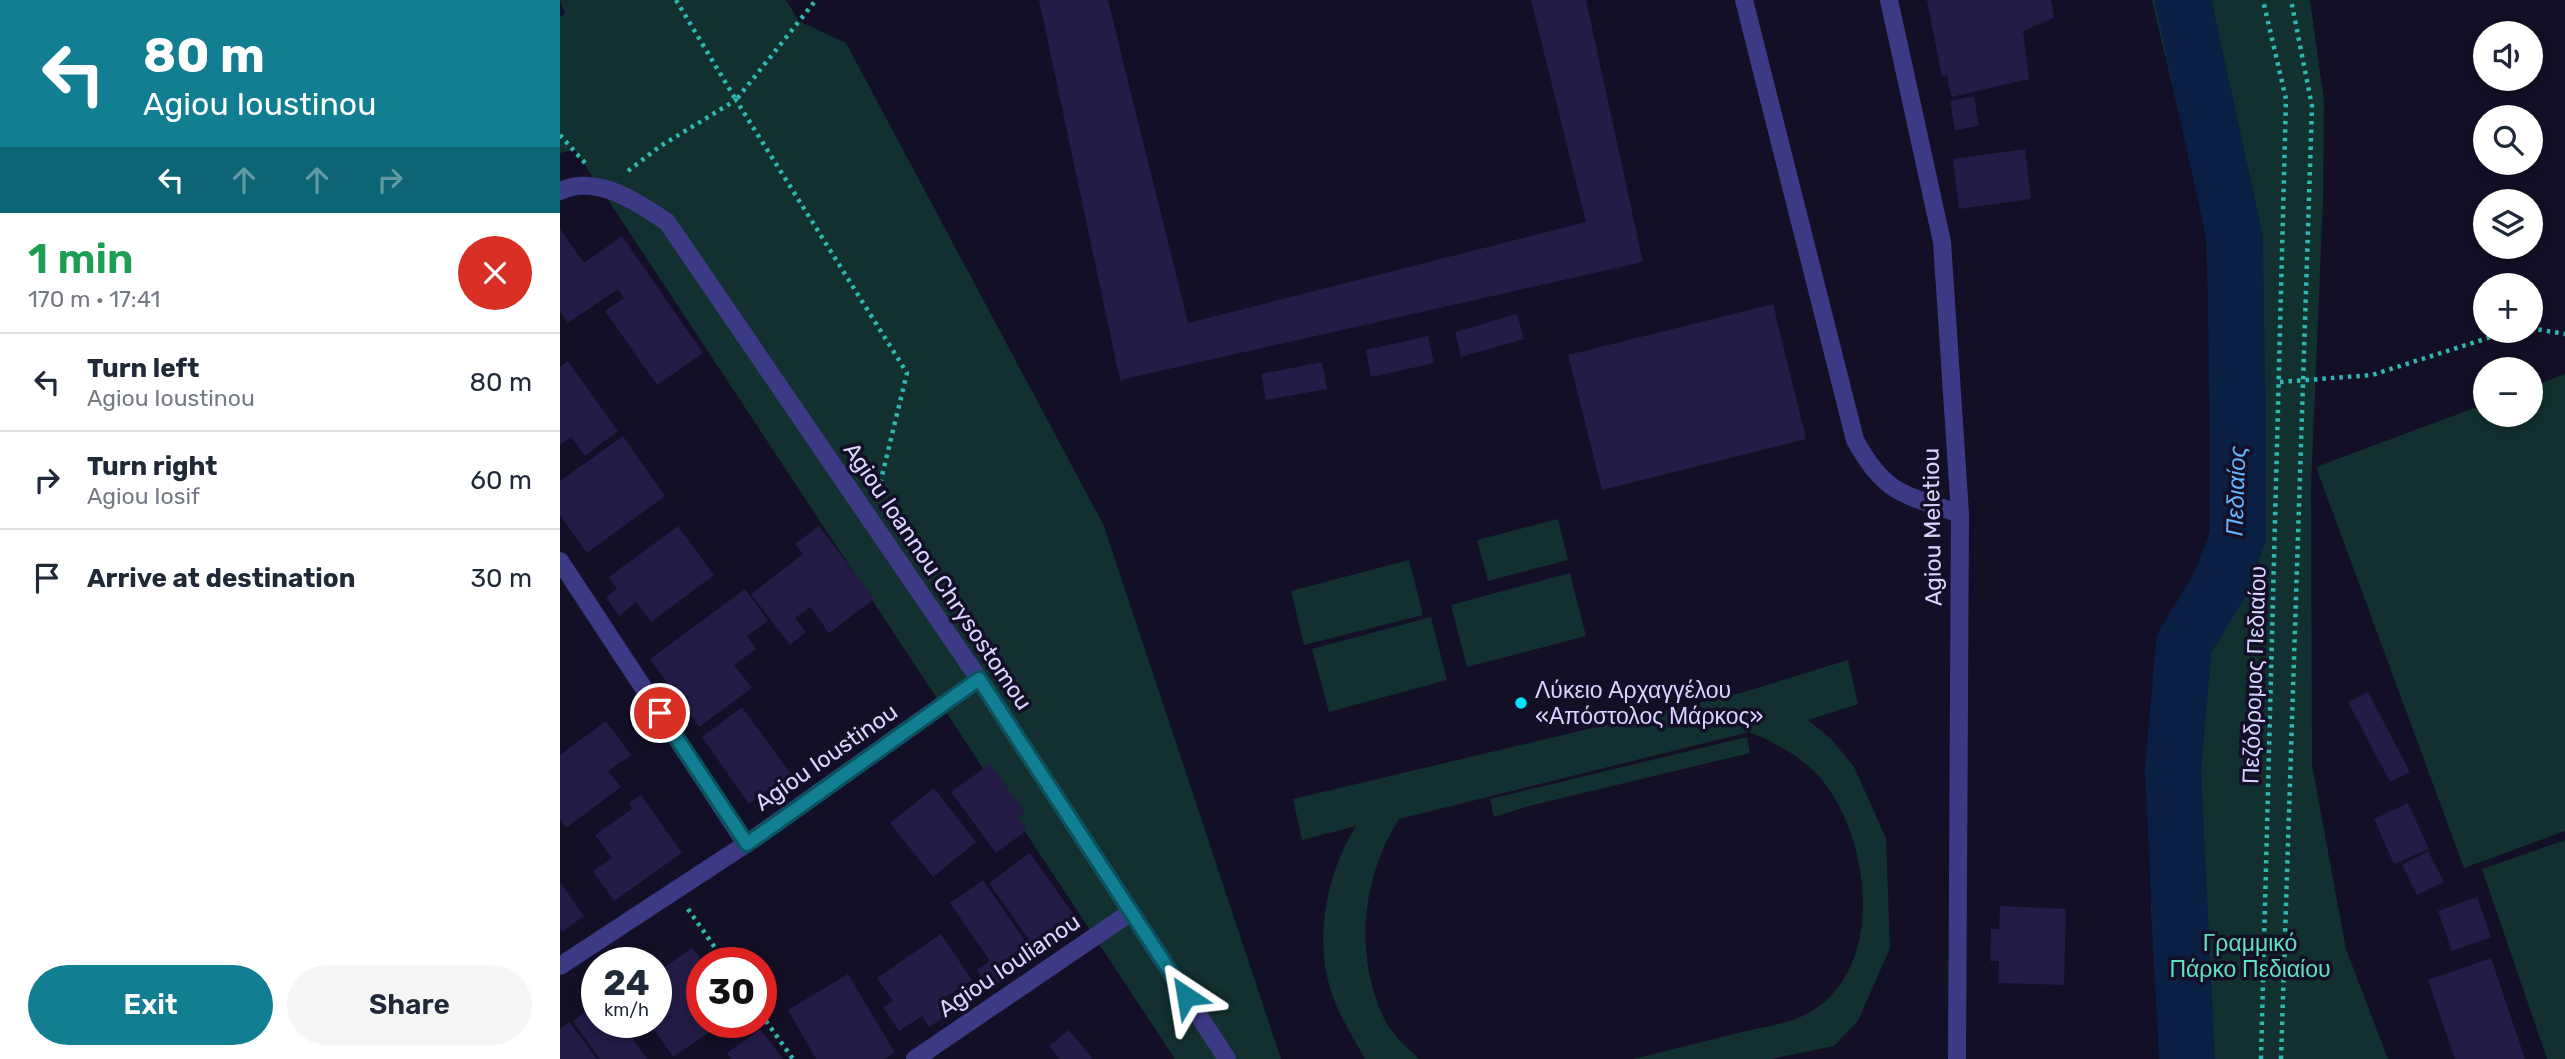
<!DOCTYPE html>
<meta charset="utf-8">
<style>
:root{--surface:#fff;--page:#f6f6f7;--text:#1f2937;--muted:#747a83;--line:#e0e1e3;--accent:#117e91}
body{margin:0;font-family:Rubik,sans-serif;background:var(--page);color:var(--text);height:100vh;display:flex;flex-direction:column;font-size:26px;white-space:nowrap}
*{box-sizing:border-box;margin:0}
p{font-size:23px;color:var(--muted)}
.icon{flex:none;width:38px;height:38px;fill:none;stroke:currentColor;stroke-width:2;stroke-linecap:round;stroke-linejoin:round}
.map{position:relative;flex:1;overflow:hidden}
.sheet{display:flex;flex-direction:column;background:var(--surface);width:560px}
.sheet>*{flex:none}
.banner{background:#117e91;color:#fff;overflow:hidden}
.fabs{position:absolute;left:1913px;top:21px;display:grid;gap:14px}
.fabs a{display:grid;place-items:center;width:70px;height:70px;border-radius:50%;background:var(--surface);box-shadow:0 4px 10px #0003;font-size:35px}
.speed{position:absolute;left:21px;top:947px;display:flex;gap:14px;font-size:35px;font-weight:700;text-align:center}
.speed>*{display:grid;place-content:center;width:91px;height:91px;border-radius:50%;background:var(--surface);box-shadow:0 4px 10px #0003;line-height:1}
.speed small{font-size:18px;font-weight:400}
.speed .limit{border:10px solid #d22;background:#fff;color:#111}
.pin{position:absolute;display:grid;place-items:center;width:60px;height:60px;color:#fff;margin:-30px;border:4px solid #fff;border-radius:50%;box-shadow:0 2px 7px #0007}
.me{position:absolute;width:77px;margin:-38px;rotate:327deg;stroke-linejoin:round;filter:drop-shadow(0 0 5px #0008)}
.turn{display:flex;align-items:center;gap:24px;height:147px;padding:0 28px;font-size:32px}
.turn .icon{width:91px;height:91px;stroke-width:2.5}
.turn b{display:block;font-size:49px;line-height:60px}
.lanes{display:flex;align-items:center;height:66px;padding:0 28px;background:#0003;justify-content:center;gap:35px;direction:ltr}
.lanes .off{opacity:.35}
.round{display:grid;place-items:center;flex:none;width:74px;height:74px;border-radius:37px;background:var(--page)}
.head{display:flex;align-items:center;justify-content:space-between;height:119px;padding:0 28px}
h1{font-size:42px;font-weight:600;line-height:52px;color:#1e9e55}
.button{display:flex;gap:14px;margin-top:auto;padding:14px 28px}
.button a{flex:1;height:80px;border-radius:42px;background:var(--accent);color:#fff;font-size:28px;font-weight:600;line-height:80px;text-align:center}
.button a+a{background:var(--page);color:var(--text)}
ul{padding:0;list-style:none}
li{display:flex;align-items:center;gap:21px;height:98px;padding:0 28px;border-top:2px solid var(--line)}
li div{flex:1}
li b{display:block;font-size:26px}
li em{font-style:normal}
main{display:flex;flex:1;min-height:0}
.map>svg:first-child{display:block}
.green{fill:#12302f}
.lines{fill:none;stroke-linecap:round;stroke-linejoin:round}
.river{stroke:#0a1f44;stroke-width:56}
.building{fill:#241b47}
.path{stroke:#2fb8b0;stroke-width:4.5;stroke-dasharray:3.5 5;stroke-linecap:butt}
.service{stroke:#3d3a85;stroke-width:18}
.minor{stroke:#3d3a85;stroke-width:18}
.route-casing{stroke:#0b525e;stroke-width:18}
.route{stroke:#117e91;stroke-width:12}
.poi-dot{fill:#00e5ff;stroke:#130f26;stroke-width:2.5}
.labels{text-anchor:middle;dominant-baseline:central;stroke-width:7;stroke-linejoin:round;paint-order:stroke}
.street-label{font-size:23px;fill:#d9d4ff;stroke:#130f26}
.poi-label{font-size:23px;fill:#d9d4ff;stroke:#130f26;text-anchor:start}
.park-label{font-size:23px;fill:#5fe0c0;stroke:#130f26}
.water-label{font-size:24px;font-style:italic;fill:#62b6ff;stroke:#130f26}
</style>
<main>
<section class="sheet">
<div class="banner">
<div class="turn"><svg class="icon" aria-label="left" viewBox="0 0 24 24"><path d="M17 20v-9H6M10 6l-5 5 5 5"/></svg><div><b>80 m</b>Agiou Ioustinou</div></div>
<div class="lanes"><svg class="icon" aria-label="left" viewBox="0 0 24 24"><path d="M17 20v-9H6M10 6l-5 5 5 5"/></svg><svg class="icon off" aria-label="ahead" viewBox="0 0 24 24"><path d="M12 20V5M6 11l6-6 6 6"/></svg><svg class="icon off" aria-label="ahead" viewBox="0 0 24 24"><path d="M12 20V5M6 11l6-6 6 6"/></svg><svg class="icon off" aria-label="right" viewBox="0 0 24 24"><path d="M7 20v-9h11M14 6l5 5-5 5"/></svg></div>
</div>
<div class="head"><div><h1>1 min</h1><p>170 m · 17:41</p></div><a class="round" style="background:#d93025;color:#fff"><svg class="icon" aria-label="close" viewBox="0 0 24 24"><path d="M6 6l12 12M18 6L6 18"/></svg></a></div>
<ul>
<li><svg class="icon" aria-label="left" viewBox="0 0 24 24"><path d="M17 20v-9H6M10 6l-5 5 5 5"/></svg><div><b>Turn left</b><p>Agiou Ioustinou</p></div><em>80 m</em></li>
<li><svg class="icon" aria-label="right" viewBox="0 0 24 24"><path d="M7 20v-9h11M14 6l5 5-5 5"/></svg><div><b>Turn right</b><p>Agiou Iosif</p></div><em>60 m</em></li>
<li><svg class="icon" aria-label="arrive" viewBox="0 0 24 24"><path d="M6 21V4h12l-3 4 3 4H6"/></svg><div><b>Arrive at destination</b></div><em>30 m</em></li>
</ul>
<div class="button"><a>Exit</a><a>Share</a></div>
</section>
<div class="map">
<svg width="2005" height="1059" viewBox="0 0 2005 1059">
<rect width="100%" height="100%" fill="#130f26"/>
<!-- green -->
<path class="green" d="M0,0H226L239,21L286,43L544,526L721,1059H615L15,150L0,153V17L5,14Z
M1592,0H1750L1764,101L1763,200L1751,487L1752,765L1786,949L1828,1059H1600L1591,910L1602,638L1655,530L1646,228Z
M2005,374V831L1904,868L1756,467L1925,404V415H1970L1971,387Z
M998,519L1008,560L928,581L917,540Z
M849,560L863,615L744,645L731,591Z
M1010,573L1026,636L907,667L891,605Z
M871,617L887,680L769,712L752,649Z
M1288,660L1298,704L1248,720L1272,740L1294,767L1326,838L1330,948L1298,1021L1274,1046L1211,1059H1073C1111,1050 1148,1040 1186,1031C1208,1026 1233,1023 1252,1011C1325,966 1310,844 1266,785C1246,759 1219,744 1189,732L839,819C803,876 794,950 822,1014C829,1032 845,1045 859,1059H805C790,1032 773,1006 767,976C756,927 770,867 796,826L742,840L733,799L1184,692Z
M1187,737L1190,753L969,806L934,817L930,799Z
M2005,840V1059H1987L1922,869Z"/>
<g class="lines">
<!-- river -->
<path class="river" d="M1623,0L1675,239L1678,440V536L1661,583L1624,644L1613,770L1627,1059"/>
</g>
<!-- building -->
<path class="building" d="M479,0H548L628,323L1026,222L971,0H1026L1083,262L560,380Z
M1367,0H1491L1494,18L1463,31L1469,79L1391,97L1387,75L1382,77Z
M1414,96L1419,126L1395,130L1390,101Z
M1465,149L1471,199L1399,209L1393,159Z
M0,229L24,263L62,236L143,353L97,385L45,311L64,298L58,289L8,323L0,311Z
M1213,304L1246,439L1042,490L1008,355Z
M957,314L964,339L901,357L895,332Z
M868,336L874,363L811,377L806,350Z
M8,361L58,431L25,456L11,437L0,445V367Z
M762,362L767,389L706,400L701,374Z
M63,436L105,496L27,553L0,515V481Z
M118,526L154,575L91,622L76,602L59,616L46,597L57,589L49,577Z
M259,526L314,599L269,633L250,607L235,618L246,632L230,645L191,594L243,554L235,544Z
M185,589L208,621L187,636L196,649L174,665L192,688L139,727L90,659Z
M1808,692L1850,772L1830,782L1788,702Z
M182,707L231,774L189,804L142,737Z
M46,721L71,755L48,771L61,787L6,828L0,819V755Z
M430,764L465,812L458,817L467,830L436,853L391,792Z
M374,788L416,842L373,877L330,823Z
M81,795L122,853L54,901L33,871L52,858L35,835L72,809L69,803Z
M1848,803L1869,849L1834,864L1814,819Z
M1868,851L1884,882L1857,895L1842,865Z
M470,853L514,915L473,945L429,883Z
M423,880L476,957L430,989L417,970L430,961L390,903Z
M0,882L24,916L2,932L0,929Z
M1917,897L1931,937L1892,951L1878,911Z
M1440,906L1506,909L1504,985L1438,983L1439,961H1430L1431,929H1439Z
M381,934L412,980L384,998L393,1011L369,1027L362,1016L339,1031L323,1007L333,1001L317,978Z
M132,948L142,961V1022H164L113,1057L89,1022H96V973Z
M1931,958L1965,1059H1895L1868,980Z
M288,974L335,1053L324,1059H256L228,1010Z
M37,1003V1022H61L87,1059H40L13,1021Z
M9,1022L37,1059H0V1029Z
M200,1029L223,1059H171L167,1053Z
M509,1030L533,1059H499L489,1046Z"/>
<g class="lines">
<!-- path -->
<path class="path" d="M116,0L176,100L256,0
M0,135L25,163
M68,171L99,147L176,100L347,373L319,488
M1970,328L2005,334
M1720,382L1812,375L1950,331
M128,909L165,962
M201,1014L233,1059
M1701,1059L1726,99L1703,0
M1721,1059L1752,106L1731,0"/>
<!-- service -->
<path class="service" d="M1184,0L1295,440C1325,495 1344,494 1400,514"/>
<!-- minor -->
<path class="minor" d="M1329,0L1382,242L1400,514L1397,1059
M0,191C37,174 77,202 107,222L419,679L667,1059
M0,561L186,844
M0,966L186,844L419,679
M355,1059L571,912"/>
</g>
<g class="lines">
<defs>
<path id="route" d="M100,713L187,844L419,679L626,996"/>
</defs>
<!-- route casing -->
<use href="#route" class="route-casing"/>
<!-- route -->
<use href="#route" class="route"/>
</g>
<!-- markers -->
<circle class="poi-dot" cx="961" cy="703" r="7"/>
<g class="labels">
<!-- street labels -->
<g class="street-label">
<text transform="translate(1372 527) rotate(-91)">Agiou Meletiou</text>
<text transform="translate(378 576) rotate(56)">Agiou Ioannou Chrysostomou</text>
<text transform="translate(1694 675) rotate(-88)">Πεζόδρομος Πεδιαίου</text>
<text transform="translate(266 757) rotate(-35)">Agiou Ioustinou</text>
<text transform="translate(449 965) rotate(-34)">Agiou Ioulianou</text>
</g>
<!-- poi labels -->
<g class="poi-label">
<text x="975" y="690">Λύκειο Αρχαγγέλου<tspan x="975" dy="26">«Απόστολος Μάρκος»</tspan></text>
</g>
<!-- park labels -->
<g class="park-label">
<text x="1690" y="943">Γραμμικό<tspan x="1690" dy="26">Πάρκο Πεδιαίου</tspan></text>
</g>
<!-- water labels -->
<g class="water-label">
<text transform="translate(1676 491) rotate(-88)">Πεδιαίος</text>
</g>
</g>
</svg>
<div class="fabs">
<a><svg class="icon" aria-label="sound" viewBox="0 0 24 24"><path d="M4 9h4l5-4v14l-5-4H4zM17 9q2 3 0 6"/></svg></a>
<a><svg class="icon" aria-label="search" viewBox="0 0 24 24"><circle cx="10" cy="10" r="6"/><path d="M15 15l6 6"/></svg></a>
<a><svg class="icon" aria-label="layers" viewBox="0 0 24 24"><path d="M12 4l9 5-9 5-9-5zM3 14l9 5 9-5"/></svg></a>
<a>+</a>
<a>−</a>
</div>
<div class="speed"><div>24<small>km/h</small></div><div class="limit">30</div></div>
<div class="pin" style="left:100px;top:713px;background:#d93025"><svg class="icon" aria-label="arrive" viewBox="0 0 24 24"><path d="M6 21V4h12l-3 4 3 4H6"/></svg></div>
<svg class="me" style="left:626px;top:996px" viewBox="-20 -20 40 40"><path d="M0-17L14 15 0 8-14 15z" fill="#117e91" stroke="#fff" stroke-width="4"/></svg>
</div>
</main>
